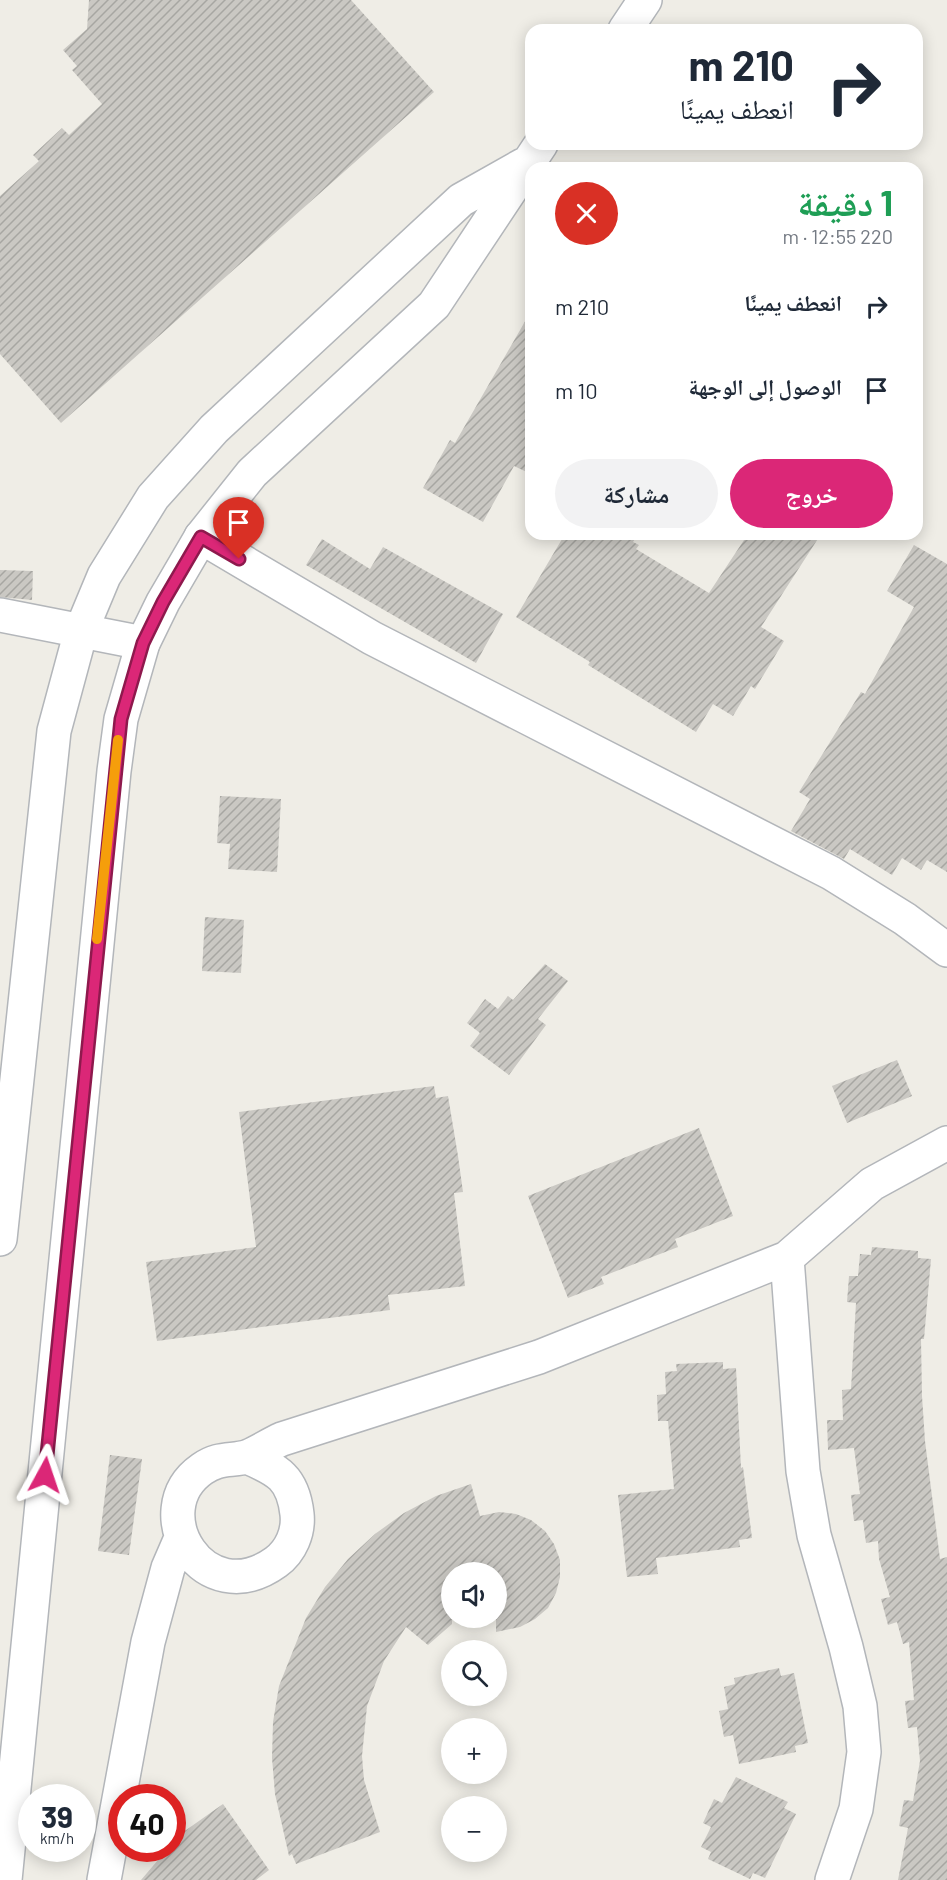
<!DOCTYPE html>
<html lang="ar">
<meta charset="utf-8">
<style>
:root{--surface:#fff;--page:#f2f2f3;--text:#1f2937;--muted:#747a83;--accent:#db2777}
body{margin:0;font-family:Barlow,"Noto Naskh Arabic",sans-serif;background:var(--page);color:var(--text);direction:rtl;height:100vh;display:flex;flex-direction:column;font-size:22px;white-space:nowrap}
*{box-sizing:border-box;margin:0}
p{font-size:20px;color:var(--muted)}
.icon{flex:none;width:33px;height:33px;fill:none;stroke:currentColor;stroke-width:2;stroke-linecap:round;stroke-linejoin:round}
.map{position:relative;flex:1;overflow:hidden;direction:ltr}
.details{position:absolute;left:525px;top:162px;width:398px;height:378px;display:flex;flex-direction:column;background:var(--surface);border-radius:18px;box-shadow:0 3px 15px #0003;direction:rtl}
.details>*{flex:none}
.top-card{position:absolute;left:525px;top:24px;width:398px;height:126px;border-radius:18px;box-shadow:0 3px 15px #0003;direction:rtl;background:#fff;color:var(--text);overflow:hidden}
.tools{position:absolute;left:441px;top:1562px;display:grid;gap:12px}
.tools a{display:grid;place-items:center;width:66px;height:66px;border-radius:50%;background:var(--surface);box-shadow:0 3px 15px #0003;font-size:30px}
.speed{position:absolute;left:18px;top:1784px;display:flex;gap:12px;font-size:30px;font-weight:700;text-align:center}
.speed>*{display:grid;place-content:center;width:78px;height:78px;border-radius:50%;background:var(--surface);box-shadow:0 3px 15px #0003;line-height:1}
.speed small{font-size:15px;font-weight:400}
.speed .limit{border:9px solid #d22;background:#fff;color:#111}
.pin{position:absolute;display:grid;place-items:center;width:51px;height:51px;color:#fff;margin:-62px -26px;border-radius:50% 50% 50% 0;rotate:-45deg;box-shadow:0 0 6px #0007}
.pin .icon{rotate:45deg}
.me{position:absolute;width:66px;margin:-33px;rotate:5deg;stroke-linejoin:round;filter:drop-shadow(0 0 4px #0008)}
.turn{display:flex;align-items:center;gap:21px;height:126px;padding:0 30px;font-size:27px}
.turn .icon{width:78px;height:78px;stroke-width:2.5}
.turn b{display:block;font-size:42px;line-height:51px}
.round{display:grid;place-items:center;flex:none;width:63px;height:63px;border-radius:32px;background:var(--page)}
.summary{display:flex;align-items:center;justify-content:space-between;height:102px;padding:0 30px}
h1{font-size:36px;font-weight:700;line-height:45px;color:#1e9e55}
.cta{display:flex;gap:12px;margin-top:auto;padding:12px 30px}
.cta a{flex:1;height:69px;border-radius:36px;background:var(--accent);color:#fff;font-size:24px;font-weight:700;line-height:69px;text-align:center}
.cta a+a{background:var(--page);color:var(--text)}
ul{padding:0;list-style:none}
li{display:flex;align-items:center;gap:18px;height:84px;padding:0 30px}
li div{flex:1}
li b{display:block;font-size:22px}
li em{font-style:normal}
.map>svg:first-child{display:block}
.building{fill:url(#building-hatch)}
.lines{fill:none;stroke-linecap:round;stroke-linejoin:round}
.minor-casing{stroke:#b3b6ba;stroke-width:36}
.tertiary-casing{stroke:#b3b6ba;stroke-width:36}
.minor{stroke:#fff;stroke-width:33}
.tertiary{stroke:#fff;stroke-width:33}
.route-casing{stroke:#8e194d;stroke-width:15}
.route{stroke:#db2777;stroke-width:10}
.slow{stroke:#f59e0b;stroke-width:10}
</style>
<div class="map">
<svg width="947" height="1880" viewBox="0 0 947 1880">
<defs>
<pattern id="building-hatch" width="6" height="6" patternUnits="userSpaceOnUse" patternTransform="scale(1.5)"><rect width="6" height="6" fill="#cac8c3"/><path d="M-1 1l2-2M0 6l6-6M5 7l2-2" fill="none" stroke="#a7a6a2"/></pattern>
</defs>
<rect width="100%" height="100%" fill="#efede6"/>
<!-- building -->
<path class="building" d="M89,0H351L434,92L61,423L0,354V196L39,161L33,155L62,128L69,135L102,104L72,70L77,66L63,50L87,29Z
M531,311V474L514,466L483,522L423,488L450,440L455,443Z
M565,534H638L633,542L639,545L636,549L709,593L748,534H821L761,627L784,641L755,689L751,686L733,716L713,704L696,732L588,665L590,662L516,617Z
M322,539L370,569L383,547L503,614L476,663L306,565Z
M914,545L947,564V872L927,860L921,870L902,858L892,875L850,849L844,859L791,831L810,799L799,792L861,692L865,694L914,607L887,591Z
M0,570L33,571L32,600L0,597Z
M220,796L281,799L277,872L228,869L230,844L217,843Z
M205,917L244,920L241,973L202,971Z
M545,964L568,981L538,1019L546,1025L509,1075L470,1046L480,1033L467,1023L485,999L498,1009L508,996L513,1000Z
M897,1060L912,1096L847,1123L832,1086Z
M434,1086L436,1098L448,1096L458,1156L463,1192L454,1193L465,1286L388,1295L390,1310L157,1341L146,1262L256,1247L239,1112Z
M699,1128L733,1216L675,1239L678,1247L601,1277L604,1284L568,1298L528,1196Z
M872,1247L918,1251V1258L931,1259L924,1339H921L922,1396L925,1441L940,1559L947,1557V1880H898L908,1828L899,1826L904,1800L913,1801L920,1761L917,1727L908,1728L905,1701L914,1700L909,1642L903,1644L897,1622L888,1625L881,1599L890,1597L879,1559L878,1541L866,1543L863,1520L854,1521L851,1495L860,1494L854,1448L828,1450L827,1420H843L842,1390L851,1389L856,1303L847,1302L849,1276H858L860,1254L871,1255Z
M723,1362V1369L736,1368L741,1468L743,1467L752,1538L739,1540L740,1547L656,1558L658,1574L627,1577L618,1495L674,1489L668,1421H658L657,1395L666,1394L665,1372L677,1371L676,1364Z
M110,1455L142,1459L129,1555L98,1551Z
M471,1484L480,1516L499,1512L516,1514L531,1520L545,1531L554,1544L560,1560V1577L556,1593L548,1608L535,1619L520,1627L496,1632V1572H452V1624L428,1645L406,1627L384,1661L367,1706L362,1756L364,1780L380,1832L296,1864L292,1854L289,1856L275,1794L272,1758L273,1722L279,1686L306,1618L325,1587L348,1559L375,1534L404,1513L436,1496Z
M779,1668L781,1676L794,1673L808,1743L795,1746L796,1752L739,1764L733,1735L724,1737L719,1711L728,1709L724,1687L735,1684L734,1678Z
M736,1777L788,1802L784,1808L796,1814L765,1878L753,1873L750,1879L708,1859L711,1852L701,1847L711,1827L703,1823L714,1799L722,1803Z
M223,1804L269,1870L256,1880H141L164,1853L161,1848H172V1840Z"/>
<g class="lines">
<defs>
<path id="minor" d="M201,537L372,638L831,873L905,919L947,950
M0,615L143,643
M787,1258L803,1471L814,1535L846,1647L860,1706L864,1752L856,1809L832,1880
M247,1457C278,1470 293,1478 297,1514C299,1532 291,1551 276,1562C204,1614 142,1511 202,1469C220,1456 233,1462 249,1456C260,1451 271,1444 282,1439L539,1357L787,1258L872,1184L947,1143
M104,1880L148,1642L168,1568L181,1538"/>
<path id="tertiary" d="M625,30L645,0
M0,1239L54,731L81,631L104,576L153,497L214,429L461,200L523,165
M5,1880L114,771L121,719L143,643L163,602L201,537L252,473L434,305L541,144"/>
</defs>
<!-- minor casing -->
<use href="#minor" class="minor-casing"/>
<!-- tertiary casing -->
<use href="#tertiary" class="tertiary-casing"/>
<!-- minor -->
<use href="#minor" class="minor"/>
<!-- tertiary -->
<use href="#tertiary" class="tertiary"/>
</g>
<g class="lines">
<defs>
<path id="route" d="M45,1475L121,719L143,643L163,602L201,537L239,559"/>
</defs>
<!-- route casing -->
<use href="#route" class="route-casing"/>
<!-- route -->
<use href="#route" class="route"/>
<!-- slow -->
<path class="slow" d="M97,939L118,740"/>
</g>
</svg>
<div class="tools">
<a><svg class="icon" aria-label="sound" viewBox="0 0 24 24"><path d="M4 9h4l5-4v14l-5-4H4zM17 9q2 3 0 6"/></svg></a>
<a><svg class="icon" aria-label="search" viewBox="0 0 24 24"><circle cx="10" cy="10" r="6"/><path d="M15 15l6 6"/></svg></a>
<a>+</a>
<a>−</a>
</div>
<div class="speed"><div>39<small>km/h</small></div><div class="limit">40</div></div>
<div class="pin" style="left:239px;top:559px;background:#d93025"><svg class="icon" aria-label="arrive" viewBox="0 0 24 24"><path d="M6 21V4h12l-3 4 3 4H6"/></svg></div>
<svg class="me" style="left:45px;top:1475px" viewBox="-20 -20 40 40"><path d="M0-17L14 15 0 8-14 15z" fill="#db2777" stroke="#fff" stroke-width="4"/></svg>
<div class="top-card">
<div class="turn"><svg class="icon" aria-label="right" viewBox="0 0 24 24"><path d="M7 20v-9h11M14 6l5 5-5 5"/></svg><div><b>210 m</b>انعطف يمينًا</div></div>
</div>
<section class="details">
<div class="summary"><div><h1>1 دقيقة</h1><p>220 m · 12:55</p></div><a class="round" style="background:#d93025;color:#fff"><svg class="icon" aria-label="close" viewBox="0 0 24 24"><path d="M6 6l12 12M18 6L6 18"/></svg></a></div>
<ul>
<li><svg class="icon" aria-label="right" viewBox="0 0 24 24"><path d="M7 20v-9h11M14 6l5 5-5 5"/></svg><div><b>انعطف يمينًا</b></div><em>210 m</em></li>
<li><svg class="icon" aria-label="arrive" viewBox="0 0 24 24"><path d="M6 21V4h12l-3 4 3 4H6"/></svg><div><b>الوصول إلى الوجهة</b></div><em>10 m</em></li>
</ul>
<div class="cta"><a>خروج</a><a>مشاركة</a></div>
</section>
</div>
